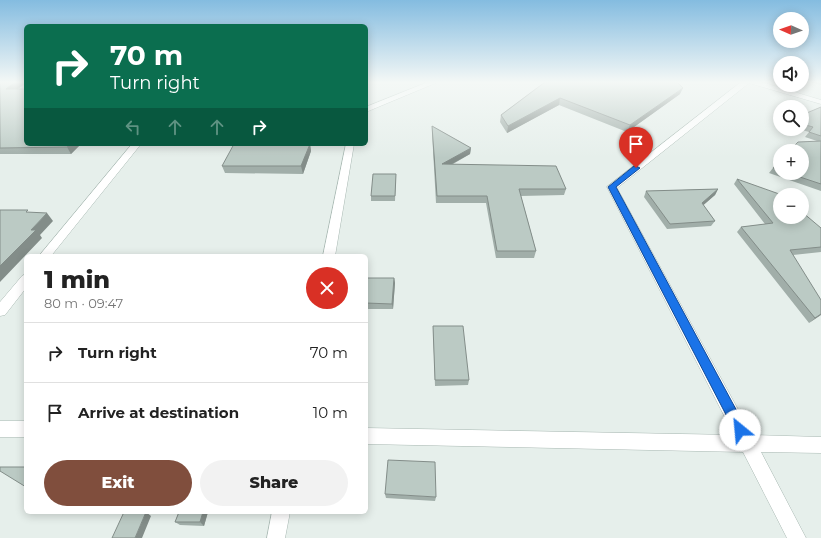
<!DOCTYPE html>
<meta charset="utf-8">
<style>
:root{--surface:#fff;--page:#f2f2f2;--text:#222;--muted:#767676;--line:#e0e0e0;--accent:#804e3d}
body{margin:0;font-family:Montserrat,sans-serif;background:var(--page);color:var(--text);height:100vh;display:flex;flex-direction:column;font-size:15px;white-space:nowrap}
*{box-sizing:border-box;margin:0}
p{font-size:13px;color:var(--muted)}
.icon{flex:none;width:22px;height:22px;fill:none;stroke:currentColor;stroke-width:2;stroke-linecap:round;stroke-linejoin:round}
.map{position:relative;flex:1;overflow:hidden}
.panel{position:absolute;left:24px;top:254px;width:344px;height:260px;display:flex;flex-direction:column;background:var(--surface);border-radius:6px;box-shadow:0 2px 10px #0003}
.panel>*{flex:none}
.hud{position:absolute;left:24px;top:24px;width:344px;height:122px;border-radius:6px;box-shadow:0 2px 10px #0003;background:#0b6e4f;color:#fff;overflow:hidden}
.needle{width:26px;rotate:272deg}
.controls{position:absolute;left:773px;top:12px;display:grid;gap:8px}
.controls a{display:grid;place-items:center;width:36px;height:36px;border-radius:50%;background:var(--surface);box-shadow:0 2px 10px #0003;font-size:20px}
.pin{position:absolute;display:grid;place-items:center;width:34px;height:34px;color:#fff;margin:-41px -17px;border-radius:50% 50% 50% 0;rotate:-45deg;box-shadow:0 0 4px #0007}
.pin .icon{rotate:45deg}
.me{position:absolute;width:44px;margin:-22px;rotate:332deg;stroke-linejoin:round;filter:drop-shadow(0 0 3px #0008)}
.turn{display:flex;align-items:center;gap:14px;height:84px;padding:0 20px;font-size:18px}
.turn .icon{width:52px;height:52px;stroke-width:2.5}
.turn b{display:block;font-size:28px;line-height:34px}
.lanes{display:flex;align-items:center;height:38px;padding:0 20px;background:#0003;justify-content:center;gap:20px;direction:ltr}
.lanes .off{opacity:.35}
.round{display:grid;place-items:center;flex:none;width:42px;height:42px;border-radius:21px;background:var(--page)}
.head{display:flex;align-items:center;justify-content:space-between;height:68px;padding:0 20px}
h1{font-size:24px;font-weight:800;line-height:30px}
.primary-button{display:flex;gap:8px;margin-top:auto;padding:8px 20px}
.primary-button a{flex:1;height:46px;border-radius:24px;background:var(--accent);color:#fff;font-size:16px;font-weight:800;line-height:46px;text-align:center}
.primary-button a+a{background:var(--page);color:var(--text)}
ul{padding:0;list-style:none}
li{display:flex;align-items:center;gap:12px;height:60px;padding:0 20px;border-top:1px solid var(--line)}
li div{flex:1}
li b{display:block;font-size:15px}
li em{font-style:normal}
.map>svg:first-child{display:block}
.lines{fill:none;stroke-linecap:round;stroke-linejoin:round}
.minor-casing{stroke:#a8b8b2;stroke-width:1}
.minor{fill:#fff;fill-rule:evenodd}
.wall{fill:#a1aea9}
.shaded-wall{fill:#838d89}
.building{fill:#bbcac4;stroke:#838d89}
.route{fill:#1a73e8;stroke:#114b97}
</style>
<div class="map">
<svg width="821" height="538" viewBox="0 0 821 538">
<rect width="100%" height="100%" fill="#e6efeb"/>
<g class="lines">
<defs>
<path id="minor" d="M428,82H438L366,112V107Z
M741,82H761L821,100V104L749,83L617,188L752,435L821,437V453L761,452L806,538H787L743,452L366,444V428L734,435L607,187Z
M132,144H141L51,256H39Z
M346,144H354L335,256H323Z
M26,274V288L5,315L0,316V302L22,276Z
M0,421H26V437H0Z
M272,512H290L285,538H267Z"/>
</defs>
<!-- minor casing -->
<use href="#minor" class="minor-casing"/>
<!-- minor -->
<use href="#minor" class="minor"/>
</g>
<!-- wall -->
<path class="wall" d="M0,82L26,83L18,89L26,144H85L83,146H79L71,154H0Z
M545,82L680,94L627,132L559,105L507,133L500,122L501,115Z
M810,82H821V85Z
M821,107V191L769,173L773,168L780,160V173H802L817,141L805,137L809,132L799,129H802V115Z
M432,126L471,148L470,154L453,164L566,189L564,195L521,196L536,251L534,258H496L486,203H436L432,132Z
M310,144L311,151L303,174L225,173L222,166Z
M396,174L395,201H371V196Z
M737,179L821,228V252L793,255L821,314L809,323L737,232L741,227L765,224L734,184Z
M718,189L715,195L703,205L715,221L711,226L667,229L644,197L646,191Z
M394,278L395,283L393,309H366V280Z
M433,326L469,380L468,385L435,386Z
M385,494L436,497L435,501L386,498Z
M179,512H208L204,526L180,525L175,522Z"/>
<!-- shaded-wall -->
<path class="shaded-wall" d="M15,82H26V83L10,94L6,89Z
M683,88L680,94L627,132L630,125Z
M560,98L559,105L507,133L508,126Z
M71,144H77L79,146L71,154L67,147Z
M310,144L311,151L303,174L301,166Z
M471,148L470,154L441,170L442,164Z
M718,189L715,195L699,209L702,203Z
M47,213L53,221L40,235L42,238L0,282V266L31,230Z
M394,278L395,283L393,309L392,304Z
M821,314V315L809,323L815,318Z
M146,512L151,516L142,538H135Z
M203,512H208L204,526L200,522Z"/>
<!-- building -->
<path class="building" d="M0,82H15L6,89H26V144H71L67,147L0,148Z
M545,82H677L683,88L630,125L560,98L508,126L501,115Z
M821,107V136L809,132L813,127L802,124V115Z
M432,126L471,148L442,164L556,166L566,189H519L536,251H497L487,196H437Z
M821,141V184L788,173H802V151H789L798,142Z
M234,144H310L301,166H222Z
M780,160V170L773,168Z
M373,174H396L395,196H371Z
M737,179L782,195H780V217H802V212L821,228V247L790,250L821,300V314L815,318L741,227L773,223Z
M718,189L702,203L715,221L670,224L646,191Z
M0,210H28L26,212L47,213L31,230H36L0,266Z
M366,278H394L392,304L366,303Z
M433,326H463L469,380H435Z
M388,460L435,462L436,497L385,494Z
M0,467H26V487L0,471Z
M124,512H146L135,538H112Z
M179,512H203L200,522H175Z"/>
<!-- sky -->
<linearGradient id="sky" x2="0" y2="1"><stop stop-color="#84bce0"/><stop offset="0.52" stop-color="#f4f8f6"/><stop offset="1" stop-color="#f4f8f6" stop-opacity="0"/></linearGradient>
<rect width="821" height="158" fill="url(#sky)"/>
<!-- route -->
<path class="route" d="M634,166H636L640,168L616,187L745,426L746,430L745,434L740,436L736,434L608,187Z"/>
</svg>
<div class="controls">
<a><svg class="needle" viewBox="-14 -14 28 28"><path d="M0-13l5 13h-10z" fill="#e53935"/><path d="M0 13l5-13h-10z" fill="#767676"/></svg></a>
<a><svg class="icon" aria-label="sound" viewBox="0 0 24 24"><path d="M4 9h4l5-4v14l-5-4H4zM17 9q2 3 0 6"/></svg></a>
<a><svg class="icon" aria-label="search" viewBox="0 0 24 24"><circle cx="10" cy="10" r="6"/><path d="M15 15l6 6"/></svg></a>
<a>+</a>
<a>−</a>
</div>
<div class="pin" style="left:636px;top:168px;background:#d93025"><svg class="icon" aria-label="arrive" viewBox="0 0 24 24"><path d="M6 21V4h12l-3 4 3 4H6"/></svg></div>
<svg class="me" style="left:740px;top:430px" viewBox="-20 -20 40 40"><circle r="19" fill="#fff"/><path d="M0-13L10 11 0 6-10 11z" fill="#1a73e8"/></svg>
<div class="hud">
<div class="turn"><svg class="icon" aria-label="right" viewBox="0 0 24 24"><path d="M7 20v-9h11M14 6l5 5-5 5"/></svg><div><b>70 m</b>Turn right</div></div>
<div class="lanes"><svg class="icon off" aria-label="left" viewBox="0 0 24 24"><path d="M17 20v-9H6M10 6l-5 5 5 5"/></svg><svg class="icon off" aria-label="ahead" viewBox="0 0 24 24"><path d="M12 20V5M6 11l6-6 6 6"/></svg><svg class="icon off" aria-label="ahead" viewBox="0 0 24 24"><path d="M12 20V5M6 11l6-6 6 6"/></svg><svg class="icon" aria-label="right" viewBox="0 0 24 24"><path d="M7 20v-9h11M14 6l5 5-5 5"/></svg></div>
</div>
<section class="panel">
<div class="head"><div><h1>1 min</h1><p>80 m · 09:47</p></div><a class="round" style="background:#d93025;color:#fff"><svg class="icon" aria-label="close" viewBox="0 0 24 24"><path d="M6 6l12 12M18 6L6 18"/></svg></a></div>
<ul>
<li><svg class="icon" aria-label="right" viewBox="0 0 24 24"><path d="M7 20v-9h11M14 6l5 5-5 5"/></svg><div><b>Turn right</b></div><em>70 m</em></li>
<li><svg class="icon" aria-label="arrive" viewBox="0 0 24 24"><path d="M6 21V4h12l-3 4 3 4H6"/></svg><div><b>Arrive at destination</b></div><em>10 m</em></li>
</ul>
<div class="primary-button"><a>Exit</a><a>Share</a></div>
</section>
</div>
